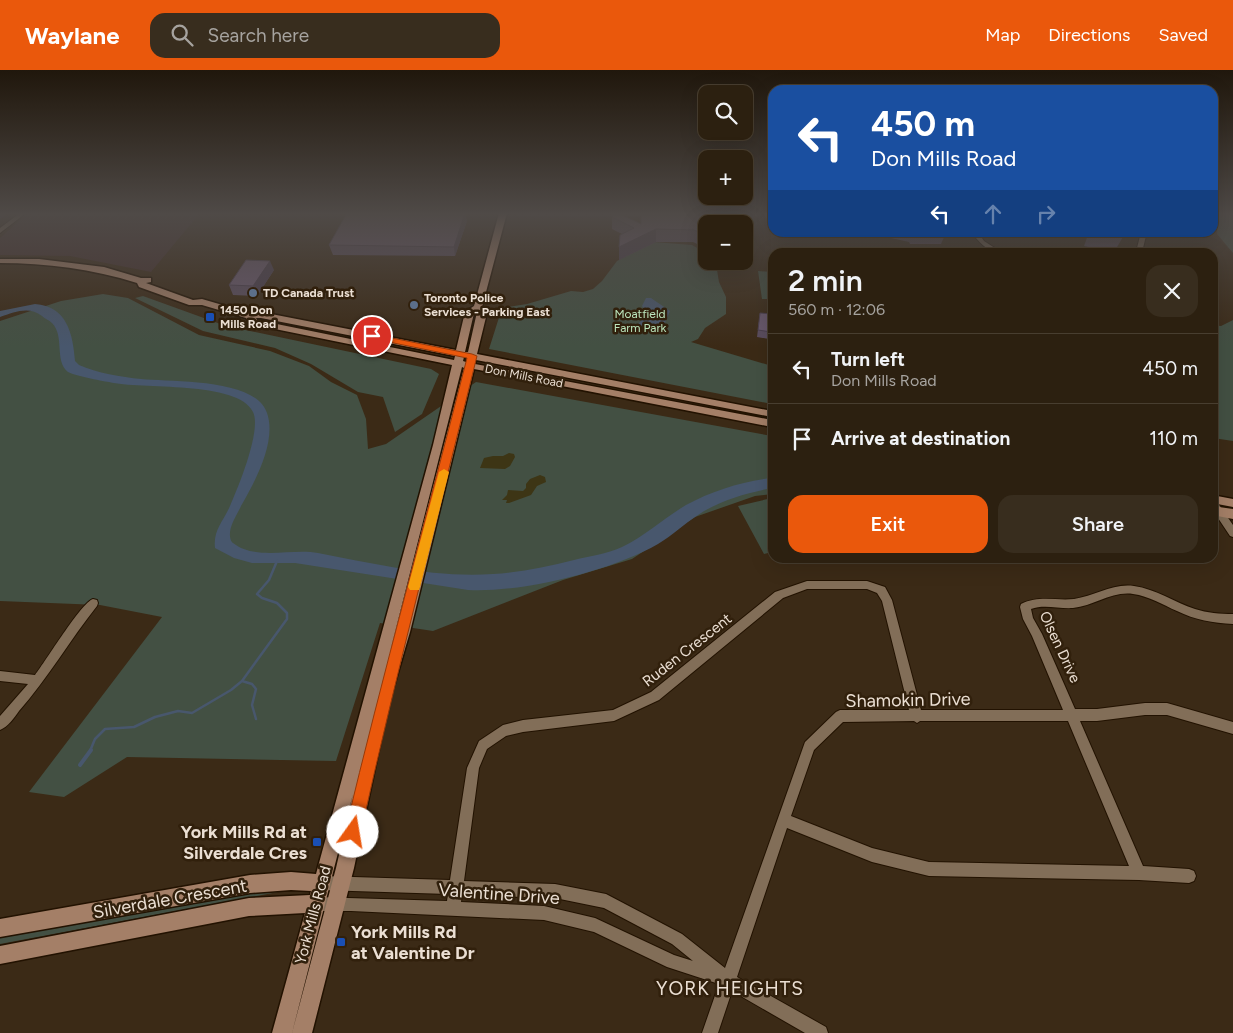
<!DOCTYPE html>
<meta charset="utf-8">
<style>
:root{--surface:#2c2010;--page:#382d1e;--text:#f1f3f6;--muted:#a6a39f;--line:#483e30;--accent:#ea580c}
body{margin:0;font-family:Figtree,sans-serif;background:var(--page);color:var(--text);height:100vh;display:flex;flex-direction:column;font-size:19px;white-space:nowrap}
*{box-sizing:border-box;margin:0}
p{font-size:16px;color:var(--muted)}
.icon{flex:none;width:28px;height:28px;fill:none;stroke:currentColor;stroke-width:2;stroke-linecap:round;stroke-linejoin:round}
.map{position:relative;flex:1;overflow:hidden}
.panel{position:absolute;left:768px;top:178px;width:450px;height:315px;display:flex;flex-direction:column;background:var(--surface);border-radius:15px;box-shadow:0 5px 20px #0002,0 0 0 1px var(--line)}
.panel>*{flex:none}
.hud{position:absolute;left:768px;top:15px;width:450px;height:152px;border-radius:15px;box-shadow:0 5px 20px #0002,0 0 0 1px var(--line);background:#1a4fa0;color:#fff;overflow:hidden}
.tools{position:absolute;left:698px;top:15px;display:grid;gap:10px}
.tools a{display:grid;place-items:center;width:55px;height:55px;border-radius:10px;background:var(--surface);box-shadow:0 5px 20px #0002,0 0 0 1px var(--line);font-size:25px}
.pin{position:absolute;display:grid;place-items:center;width:42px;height:42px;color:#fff;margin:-21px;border:2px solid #fff;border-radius:50%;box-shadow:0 1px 5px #0007}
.me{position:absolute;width:55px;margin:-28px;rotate:13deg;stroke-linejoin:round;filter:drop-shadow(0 0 4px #0008)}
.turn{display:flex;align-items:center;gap:18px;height:105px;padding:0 20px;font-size:22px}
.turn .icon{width:65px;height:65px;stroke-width:2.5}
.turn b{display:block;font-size:35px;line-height:42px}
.lanes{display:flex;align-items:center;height:48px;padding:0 20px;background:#0003;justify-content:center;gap:25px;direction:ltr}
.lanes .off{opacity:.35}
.round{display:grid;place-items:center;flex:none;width:52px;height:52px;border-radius:15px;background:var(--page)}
.summary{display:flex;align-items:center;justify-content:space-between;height:85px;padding:0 20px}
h1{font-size:30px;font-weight:600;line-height:38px}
.primary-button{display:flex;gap:10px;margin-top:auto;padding:10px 20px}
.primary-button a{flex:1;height:58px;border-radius:15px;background:var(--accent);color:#fff;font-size:20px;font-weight:600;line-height:58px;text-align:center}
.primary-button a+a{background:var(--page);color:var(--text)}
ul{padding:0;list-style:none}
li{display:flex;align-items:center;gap:15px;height:70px;padding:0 20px;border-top:1px solid var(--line)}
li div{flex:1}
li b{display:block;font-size:19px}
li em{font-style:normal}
header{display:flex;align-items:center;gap:30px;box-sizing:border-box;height:70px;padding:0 25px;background:var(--accent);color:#fff}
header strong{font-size:24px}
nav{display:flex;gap:28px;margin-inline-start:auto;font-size:18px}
.search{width:350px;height:45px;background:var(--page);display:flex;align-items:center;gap:12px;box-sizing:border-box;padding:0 18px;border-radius:15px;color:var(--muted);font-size:19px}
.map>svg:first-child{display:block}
.industrial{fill:#442f2d}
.green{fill:#435043}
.sand{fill:#3d3515}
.water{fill:#48576d}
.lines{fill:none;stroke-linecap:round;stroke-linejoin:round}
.stream-far1{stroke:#48576d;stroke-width:2.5}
.stream{stroke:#48576d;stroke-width:4}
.street-casing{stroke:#221201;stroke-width:2}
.secondary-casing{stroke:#221201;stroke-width:3}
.street{fill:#826e58;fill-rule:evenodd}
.secondary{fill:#a47f67;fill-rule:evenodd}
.wall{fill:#5b4d5f}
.shaded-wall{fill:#4a3e4e}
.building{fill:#6a596f;stroke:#4a3e4e}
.route{fill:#ea580c;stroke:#983908}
.slow{fill:#f59e0b}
.service-dot{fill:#5c6f8a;stroke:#31200c;stroke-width:2}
.transit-dot{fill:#1a4fb4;stroke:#31200c;stroke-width:2}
.labels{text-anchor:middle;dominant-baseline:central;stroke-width:5;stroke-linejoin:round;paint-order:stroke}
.far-poi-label{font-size:12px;font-weight:bold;fill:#ebdfd3;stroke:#31200c;text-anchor:start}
.far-park-label{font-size:12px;fill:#bce6bd;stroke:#31200c}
.far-street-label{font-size:12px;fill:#ebdfd3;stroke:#31200c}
.street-label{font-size:15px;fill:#ebdfd3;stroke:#31200c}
.near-street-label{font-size:18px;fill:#ebdfd3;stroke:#31200c}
.near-poi-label{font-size:18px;font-weight:bold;fill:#ebdfd3;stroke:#31200c;text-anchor:end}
.near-neighbourhood-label{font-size:19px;letter-spacing:1px;fill:#ebdfd3;stroke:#31200c}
</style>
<header>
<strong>Waylane</strong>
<div class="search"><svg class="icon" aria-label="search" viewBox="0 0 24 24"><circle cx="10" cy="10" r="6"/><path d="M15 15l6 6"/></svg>Search here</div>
<nav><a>Map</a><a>Directions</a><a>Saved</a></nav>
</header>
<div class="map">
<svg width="1233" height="963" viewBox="0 0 1233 963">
<rect width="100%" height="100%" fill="#3b2a16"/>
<!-- industrial -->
<path class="industrial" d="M28,143H200L151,202L70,186L0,185V168Z
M517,143H772V148L517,146Z"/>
<!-- green -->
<path class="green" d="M1220,143H1233V183L1217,164Z
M653,172L692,175L706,183V191H722L729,195L717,200L719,212L726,227V244L705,258L698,269L691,272L772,296V334L489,279L502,238L527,234L571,221L583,222L593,219L602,211L617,191Z
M758,201L772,202V229H762Z
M103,224L128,228L199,265L270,281L309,296L331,312L357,325L366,349L368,379L386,374L476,312L772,366V424L755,426L695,447L632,489L563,510L433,561L380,553L336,691L127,687L64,727L29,722L162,547L100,535L0,531V251L61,231Z
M143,226L226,256L431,299L439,304L422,344L395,362L383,327L358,322L311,294L275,278L203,261L135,228Z
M1233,250V371L1213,368L1212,255L1221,256Z
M772,428V482L764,484L738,436Z
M278,816L294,819L0,874V866Z"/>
<!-- sand -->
<path class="sand" d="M509,383L514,384L515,387L510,396L505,399L480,398L484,388L493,386H503Z
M540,405L545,407L546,412L537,416L531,425L509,433H506L507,430H502L507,425L508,420L523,421L526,418V414L530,409Z"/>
<!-- water -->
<path class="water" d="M646,228H651L670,241L664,255L649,260H633C639,253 649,245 642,236Z
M35,234C67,236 73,264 75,291L79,295C97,303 121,307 141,309C171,312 256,308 267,343C277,371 255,412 241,436C237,445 229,456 230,466C230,468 231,472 233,473C256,491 292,478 318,483C375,494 435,508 493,504C521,502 547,497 574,490C590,486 606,484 622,477C645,466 664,448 686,435C712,421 743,411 772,408V418C747,423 720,430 698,445C684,454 673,465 658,474C611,501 522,523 468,520L295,493H252L234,488L215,478C213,460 223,452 230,436C238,418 262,360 253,342C238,310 140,320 109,312C101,311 73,305 68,302C54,291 65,266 52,253C49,250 45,249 42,246C29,236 15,242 0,247V241Z"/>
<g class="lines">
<!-- stream-far1 -->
<path class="stream-far1" d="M242,611L252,614L256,619L252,635L256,649
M90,681L95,669L105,659L134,657L155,647L178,641L192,643L231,620L242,611L287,549V543L277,533L262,528L257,524L269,510L277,491"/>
<!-- stream -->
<path class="stream" d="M80,695L91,680"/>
<defs>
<path id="street" d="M20,143H26L0,163V158Z
M971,162H978L984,171L1001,182C989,184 979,172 971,162Z
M1141,162H1147L1142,182H1136Z
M1212,428L1215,429L1233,455V467L1230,466L1212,439Z
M807,511H867L885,517L892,530L921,640H1063L1032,566L1023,549L1020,537L1021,534C1039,525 1056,531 1074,529C1095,526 1113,513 1134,516C1156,519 1174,532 1195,539C1207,543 1220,544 1233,544V554C1213,553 1195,550 1177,541C1163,535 1149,526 1133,524C1112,521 1094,536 1073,538C1059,539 1044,534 1031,539L1033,548L1042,564L1075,639H1097L1145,633H1167L1233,652V664L1167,645H1145L1097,651H1080L1143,796L1189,799L1194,801L1196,806L1194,811L1189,813L1139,810L929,806L872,792L787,758L737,907L826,957L828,963H805L732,921L718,963H702L719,914L667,897L594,862L544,850L351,841H315L310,839L308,834L310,829L315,827L447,831L448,824L321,820L316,818L314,813L316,808L321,806L450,810L467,698L479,671L503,655L523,650L613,640L651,622L775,522ZM807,519H867L877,523L882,531L909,640H840L836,642L805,672L725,898L682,864L606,824L555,814L464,811L479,698L487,679L506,666L523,662L614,651L659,630L783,528ZM914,651L917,653L920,651H1068L1129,796L929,792L872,778L791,746L814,680L843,652ZM462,825L555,828L604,838L672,874L693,891L674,885L595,848L544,836L461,832Z
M93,529L97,530L98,533L97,536C70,570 48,608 19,641C14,648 8,657 0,660V646L28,614L0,611V601L35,605C46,591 81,533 93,529Z"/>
<path id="secondary" d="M499,143H507L482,237L487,243L477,284L772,341V347L476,290L475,294L772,350V357L474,299L410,562L388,636L354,798L312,963H292L336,798L353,724L292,963H272L305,843L249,846L0,894V876L249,828L310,825L311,821L291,820L250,823L0,867V849L250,805L291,802L316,804L433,375L452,295L250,254L246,248L202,235H189L139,217L137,213C92,199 47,193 0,193V189H39L104,197L141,208H151V212L146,213L193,230L202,229L250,243L261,242L456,280L465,242L474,236ZM477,242L468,282H465L474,243ZM256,248H261L455,286L454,290L257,250ZM464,287L467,288L466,292L463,291ZM462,297L464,298L390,582Z
M1212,425L1233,429V437L1212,433Z
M1212,436L1233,439V449L1212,445Z"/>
</defs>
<!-- street casing -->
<use href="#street" class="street-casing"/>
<!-- secondary casing -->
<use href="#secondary" class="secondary-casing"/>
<!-- street -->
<use href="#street" class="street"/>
<!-- secondary -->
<use href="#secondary" class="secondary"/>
</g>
<!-- wall -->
<path class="wall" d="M347,143H465L467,151L455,186L333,185L329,175Z
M700,144L706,154V178L693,172H656L619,190V177L622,164L612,159V147L641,154Z
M858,162H943L945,165L941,174H910L909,172L891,168H861Z
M1089,162H1126L1114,182H1110L1084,176Z
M274,200L257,226L233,225L229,215Z
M760,243L772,244V267L769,269L757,267Z"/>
<!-- shaded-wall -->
<path class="shaded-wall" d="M0,143H5L6,144L0,149Z
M465,143L467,151L455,186L454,177Z
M656,159V172L619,190V177Z
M270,191L274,200L257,226L253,216Z
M772,261V267L769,269L771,262Z"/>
<!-- building -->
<path class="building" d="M347,143H465L454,177L329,175Z
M614,143H618L641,154V144H648L647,143H700V144L728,143L730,154H706V165L694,160L656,159L619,177L620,165L634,158L612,147Z
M912,162H943L945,165H914Z
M921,178L933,179L935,182H914Z
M246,190L270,191L253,216L229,215Z
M760,243L772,244V261L771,262L758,260Z"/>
<!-- sky -->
<linearGradient id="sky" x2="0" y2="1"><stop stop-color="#20170c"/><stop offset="0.52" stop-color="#4f4a47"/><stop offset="1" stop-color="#4f4a47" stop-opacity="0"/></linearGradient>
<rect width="1233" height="277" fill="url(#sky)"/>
<!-- route -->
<path class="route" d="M372,264L472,284L477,286C438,445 396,603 361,762L358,767L353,769L348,767L345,762C383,603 427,446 467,288L369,268V265Z"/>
<!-- slow -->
<path class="slow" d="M444,399L449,402L420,517L419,520H410L408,517L439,402Z"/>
<!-- markers -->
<g class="service-dot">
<circle cx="253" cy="223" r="5"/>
<circle cx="414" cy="235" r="5"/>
</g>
<g class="transit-dot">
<rect x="205" y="242" width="10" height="10" rx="2.5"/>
<rect x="312" y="767" width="10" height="10" rx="2.5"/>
<rect x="336" y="867" width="10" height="10" rx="2.5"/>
</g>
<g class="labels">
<!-- far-poi labels -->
<g class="far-poi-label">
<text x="263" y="223">TD Canada Trust</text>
<text x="424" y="228">Toronto Police<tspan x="424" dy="14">Services - Parking East</tspan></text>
<text x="220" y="240">1450 Don<tspan x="220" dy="14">Mills Road</tspan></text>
</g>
<!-- far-park labels -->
<g class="far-park-label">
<text x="640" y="244">Moatfield<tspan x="640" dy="14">Farm Park</tspan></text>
</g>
<!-- far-street labels -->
<g class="far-street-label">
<text transform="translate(524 306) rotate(11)">Don Mills Road</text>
</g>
<!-- street labels -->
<g class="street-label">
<text transform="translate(1060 577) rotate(65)">Olsen Drive</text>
<text transform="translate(687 580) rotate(-38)">Ruden Crescent</text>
<text transform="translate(313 845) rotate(-75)">York Mills Road</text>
</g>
<!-- near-street labels -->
<g class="near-street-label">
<text transform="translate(908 630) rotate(-1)">Shamokin Drive</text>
<text transform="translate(499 824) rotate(4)">Valentine Drive</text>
<text transform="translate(170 829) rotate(-10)">Silverdale Crescent</text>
</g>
<!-- near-poi labels -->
<g class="near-poi-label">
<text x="307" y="762">York Mills Rd at<tspan x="307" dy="21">Silverdale Cres</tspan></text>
<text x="351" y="862" text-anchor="start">York Mills Rd<tspan x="351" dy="21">at Valentine Dr</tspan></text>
</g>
<!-- near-neighbourhood labels -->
<g class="near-neighbourhood-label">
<text x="730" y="918">YORK HEIGHTS</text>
</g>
</g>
</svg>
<div class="tools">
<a><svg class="icon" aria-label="search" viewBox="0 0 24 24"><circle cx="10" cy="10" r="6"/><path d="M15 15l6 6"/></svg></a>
<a>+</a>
<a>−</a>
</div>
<div class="pin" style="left:372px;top:266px;background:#d93025"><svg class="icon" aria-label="arrive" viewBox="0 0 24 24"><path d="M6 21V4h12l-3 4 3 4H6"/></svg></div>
<svg class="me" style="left:353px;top:762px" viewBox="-20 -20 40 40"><circle r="19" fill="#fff"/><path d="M0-13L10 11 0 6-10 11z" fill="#ea580c"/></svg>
<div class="hud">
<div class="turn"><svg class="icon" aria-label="left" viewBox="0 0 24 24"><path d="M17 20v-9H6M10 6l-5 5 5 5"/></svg><div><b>450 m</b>Don Mills Road</div></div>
<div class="lanes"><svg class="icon" aria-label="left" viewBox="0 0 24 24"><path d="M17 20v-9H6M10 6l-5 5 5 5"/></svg><svg class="icon off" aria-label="ahead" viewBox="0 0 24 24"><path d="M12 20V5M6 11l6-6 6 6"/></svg><svg class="icon off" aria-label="right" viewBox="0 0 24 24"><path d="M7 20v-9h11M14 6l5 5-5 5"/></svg></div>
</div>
<section class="panel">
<div class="summary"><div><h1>2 min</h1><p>560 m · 12:06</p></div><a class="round"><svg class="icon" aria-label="close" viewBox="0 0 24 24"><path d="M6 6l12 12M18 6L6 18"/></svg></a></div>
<ul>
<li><svg class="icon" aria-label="left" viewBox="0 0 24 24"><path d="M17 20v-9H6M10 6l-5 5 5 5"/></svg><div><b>Turn left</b><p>Don Mills Road</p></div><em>450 m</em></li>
<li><svg class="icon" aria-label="arrive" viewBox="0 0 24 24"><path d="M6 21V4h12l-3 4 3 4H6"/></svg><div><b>Arrive at destination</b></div><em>110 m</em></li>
</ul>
<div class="primary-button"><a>Exit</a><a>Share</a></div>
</section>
</div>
